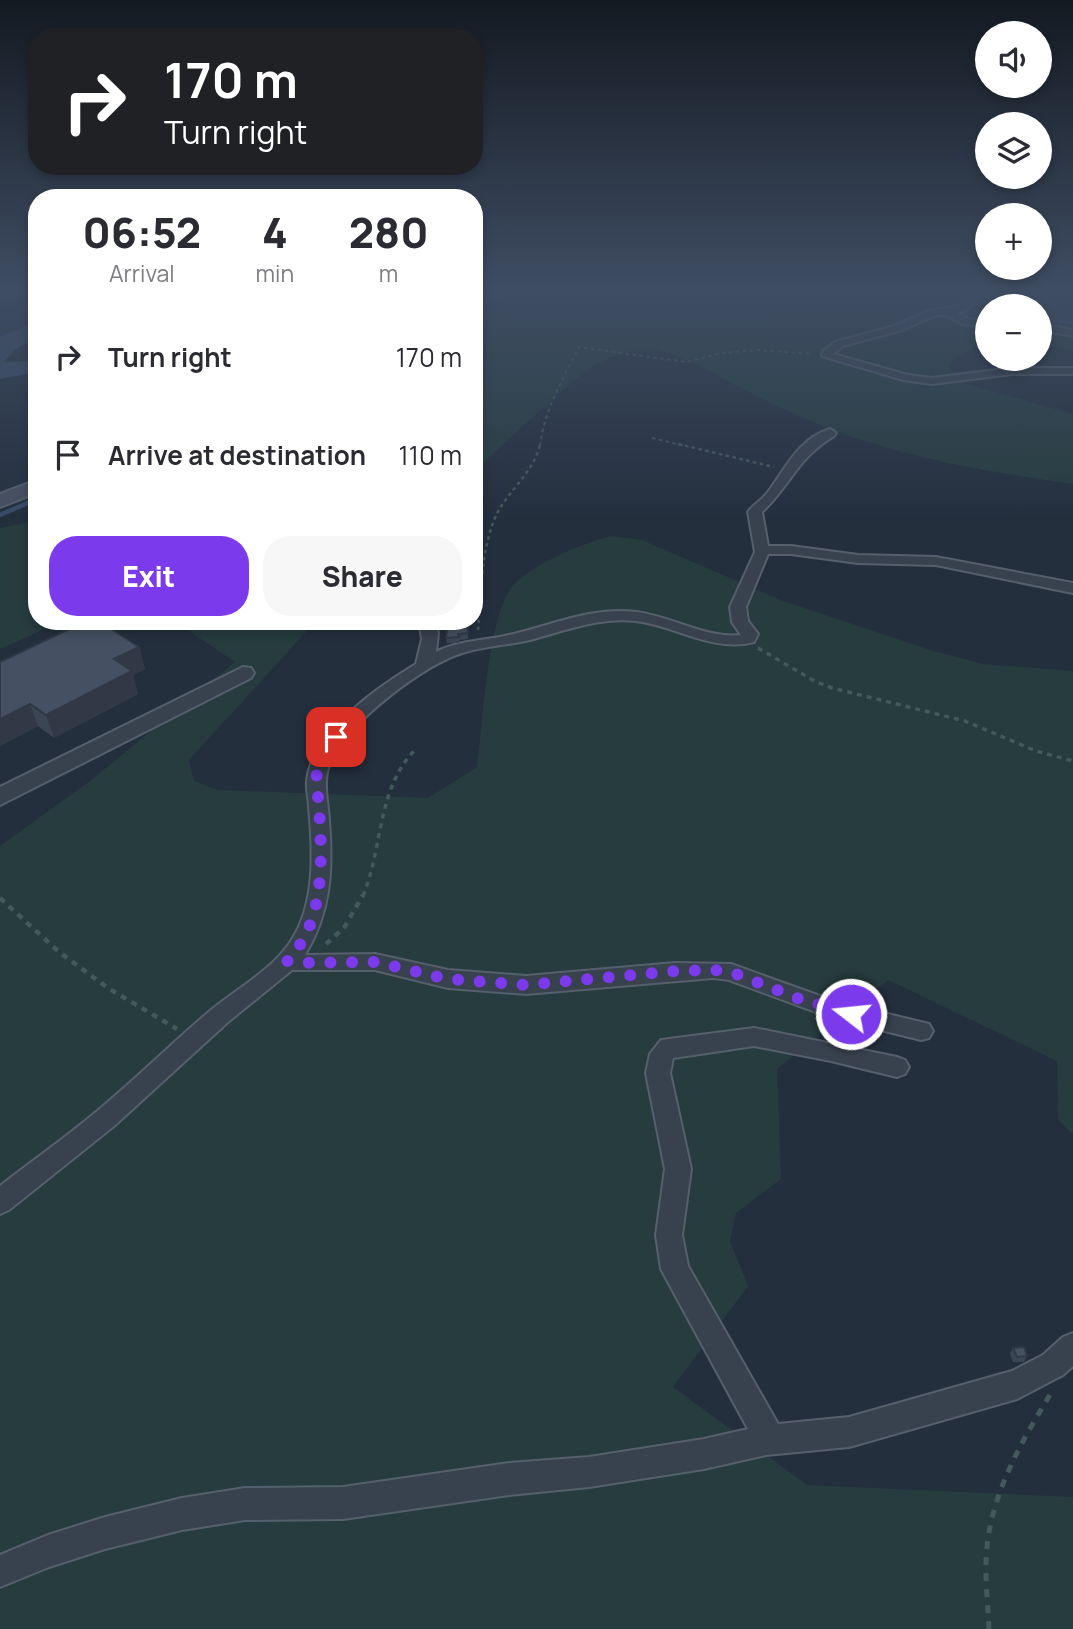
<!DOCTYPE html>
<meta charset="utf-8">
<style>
:root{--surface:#fff;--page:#f7f7f7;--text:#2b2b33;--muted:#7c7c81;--accent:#7c3aed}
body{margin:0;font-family:Manrope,sans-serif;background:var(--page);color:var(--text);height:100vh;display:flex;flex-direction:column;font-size:26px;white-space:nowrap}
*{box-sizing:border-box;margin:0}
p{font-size:23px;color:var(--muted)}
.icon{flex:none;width:38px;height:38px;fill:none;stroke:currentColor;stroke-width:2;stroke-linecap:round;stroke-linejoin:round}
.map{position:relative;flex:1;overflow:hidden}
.side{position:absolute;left:28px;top:189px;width:455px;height:441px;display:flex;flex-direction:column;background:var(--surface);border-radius:28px;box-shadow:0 4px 10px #0003}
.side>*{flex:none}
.guide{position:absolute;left:28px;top:28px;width:455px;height:147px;border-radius:28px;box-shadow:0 4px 10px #0003;background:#202124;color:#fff;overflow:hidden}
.tools{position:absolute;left:975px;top:21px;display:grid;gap:14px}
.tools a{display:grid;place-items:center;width:77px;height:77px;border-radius:50%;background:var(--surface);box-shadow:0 4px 10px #0003;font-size:35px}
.pin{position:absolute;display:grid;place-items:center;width:60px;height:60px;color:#fff;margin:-30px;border-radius:14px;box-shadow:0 4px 10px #0006}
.me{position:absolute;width:77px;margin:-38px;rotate:286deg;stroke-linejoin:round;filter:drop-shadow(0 0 5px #0008)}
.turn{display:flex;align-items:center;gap:24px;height:147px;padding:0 21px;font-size:32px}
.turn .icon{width:91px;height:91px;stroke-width:2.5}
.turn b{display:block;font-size:49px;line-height:60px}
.eta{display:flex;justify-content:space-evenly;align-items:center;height:119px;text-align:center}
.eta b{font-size:42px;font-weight:800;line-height:49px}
.button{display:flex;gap:14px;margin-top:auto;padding:14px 21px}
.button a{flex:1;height:80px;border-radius:28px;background:var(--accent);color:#fff;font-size:28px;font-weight:800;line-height:80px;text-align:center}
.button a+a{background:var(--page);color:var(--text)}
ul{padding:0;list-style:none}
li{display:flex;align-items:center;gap:21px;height:98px;padding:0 21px}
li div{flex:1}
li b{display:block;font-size:26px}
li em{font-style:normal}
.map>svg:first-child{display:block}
.green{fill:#263c3f}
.water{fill:#394c67}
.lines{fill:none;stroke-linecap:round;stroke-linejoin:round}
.stream-far1{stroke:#394c67;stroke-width:3.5}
.stream{stroke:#394c67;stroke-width:4.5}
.minor-casing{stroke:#565f6c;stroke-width:4}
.tertiary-casing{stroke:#565f6c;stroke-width:4}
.secondary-casing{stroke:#565f6c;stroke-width:4}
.path-far4{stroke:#44595c;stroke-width:2;stroke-dasharray:3.5 3.5;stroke-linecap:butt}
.path-far3{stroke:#44595c;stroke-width:2.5;stroke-dasharray:3.5 3.5;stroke-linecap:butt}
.path-far2{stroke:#44595c;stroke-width:3.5;stroke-dasharray:5 5;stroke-linecap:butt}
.path-far1{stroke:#44595c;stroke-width:4.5;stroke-dasharray:6 6;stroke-linecap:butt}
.path{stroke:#44595c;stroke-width:5;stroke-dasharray:8 8;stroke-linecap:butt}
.minor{fill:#38414e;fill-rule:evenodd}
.tertiary{fill:#38414e;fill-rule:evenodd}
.secondary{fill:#465061;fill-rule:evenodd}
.wall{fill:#3b4654}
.shaded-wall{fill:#303945}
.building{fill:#455162;stroke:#303945;stroke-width:2}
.route{stroke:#7c3aed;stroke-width:12;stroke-dasharray:0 21.6}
</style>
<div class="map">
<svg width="1073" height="1629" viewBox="0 0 1073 1629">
<rect width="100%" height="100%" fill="#242f3e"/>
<!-- green -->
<path class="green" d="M556,290H1073V351L1040,343V306H987V340L954,358L949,368L967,384L1073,414V484C988,472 916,460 835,431C782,411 731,382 681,357L657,349L641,347L607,359L589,369L557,395L474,471V312Z
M37,521V621H63L0,649V528Z
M612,536L642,540L783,601L930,650L983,664L1073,671V1134L1058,1120L1057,1061L888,980L777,1069L781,1179L736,1213L730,1241L748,1286L673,1387L807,1485L1073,1497V1629H0V846L90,781L235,662L174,621H316L189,760L194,781L218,790L428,798L477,767C483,722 487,628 509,591C522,568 587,541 612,536Z"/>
<!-- water -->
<path class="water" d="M37,322V338L15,349L4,362L37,361V372L0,379V336Z"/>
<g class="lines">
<!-- stream-far1 -->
<path class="stream-far1" d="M994,290L1004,306
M1040,318L1073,323"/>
<!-- stream -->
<path class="stream" d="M0,515L37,499"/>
<defs>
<path id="minor" d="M971,290H982L967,310L957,313L968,319L987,321V327L962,324L945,315L934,316L902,330L843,346L833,354L908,375L932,378L1012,368H1073V374H1012L932,384L903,380L822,356L823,351L835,342L894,326L928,311L959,306Z
M1040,324L1073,330V336L1040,330Z
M830,429L836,433L834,436C796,459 792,484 762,512L768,546H791L858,555L936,557L1073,583V593L936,565L858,563L791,554H768L746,607L748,621L758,634L754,642C712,653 675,625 635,621C599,617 564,631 530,640C508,645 484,646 462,653C423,665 351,721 332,758C321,779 328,800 329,821C333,869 331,912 305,955L375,954L448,970L526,976L675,963L731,964L834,1001L929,1024L933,1031L929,1038L921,1040L832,1018L729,980L713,978L526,994L448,988L375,970H292L228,1022L114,1126L9,1210L0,1214V1186C32,1161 65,1138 96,1112C136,1079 172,1043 211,1010C238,988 272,970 291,941C316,903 313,850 309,807C309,799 306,790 307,781C311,733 378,687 416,664L422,639L419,621H435L438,633L436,652C459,640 485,641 509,635C550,626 593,606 636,612C671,616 706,639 741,635L732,622L730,607L755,552L748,512C754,504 762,500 768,492C786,468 798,439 830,429Z
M754,1028L897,1057L905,1060L909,1067L905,1074L897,1077L831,1061L754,1046L673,1058L670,1073L691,1169L682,1235L688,1266L778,1424L849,1417L1012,1371L1043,1355L1063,1337L1073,1333V1366L1063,1375L1017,1399L849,1447L766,1455L704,1469L589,1487L509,1495L343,1519L245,1520L182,1530L105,1549L49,1567L0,1587V1555L48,1535L105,1517L182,1498L245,1488L343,1487L509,1463L589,1457L704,1439L748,1429L661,1269L656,1235L665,1169L646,1073L650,1054L661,1040Z"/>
<path id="tertiary" d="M243,667L251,668L254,673L251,678L0,805V787Z"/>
<path id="secondary" d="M37,480V493L0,507V494Z"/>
</defs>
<!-- minor casing -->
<use href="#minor" class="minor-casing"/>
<!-- tertiary casing -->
<use href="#tertiary" class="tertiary-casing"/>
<!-- secondary casing -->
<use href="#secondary" class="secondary-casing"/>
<!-- path-far4 -->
<path class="path-far4" d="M652,438L685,446
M540,446C544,410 563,379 579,347L686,362L722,353L758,350L812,354"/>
<!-- path-far3 -->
<path class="path-far3" d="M678,444L774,467
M478,630C481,594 481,540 500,508C513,487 535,469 540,444"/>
<!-- path-far2 -->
<path class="path-far2" d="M758,648L816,682L832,688L965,721L1036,751L1073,761
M363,896C383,848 377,786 417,748"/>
<!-- path-far1 -->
<path class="path-far1" d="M0,898L59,952L108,988L177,1029
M326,944L344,928L363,895"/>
<!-- path -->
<path class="path" d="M989,1629C988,1602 984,1574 987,1547C993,1490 1022,1441 1051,1393"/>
<!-- minor -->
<use href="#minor" class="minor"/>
<!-- tertiary -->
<use href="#tertiary" class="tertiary"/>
<!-- secondary -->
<use href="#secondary" class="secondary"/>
</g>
<!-- wall -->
<path class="wall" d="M468,628V639L459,640V643H447L446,638Z
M139,647L145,669L133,675L138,694L54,738L38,726L0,746V662Z
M1013,1348L1027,1356L1024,1362H1013L1010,1353Z"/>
<!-- shaded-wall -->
<path class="shaded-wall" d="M139,647L145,669L133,675L138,694L54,738L46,715L114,659Z
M30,704L38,726L0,746V719Z"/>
<!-- building -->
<path class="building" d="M86,621H99L139,647L114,659L132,671L46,715L30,704L0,719V662Z
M447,628H468V633L458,634L459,637L446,638Z
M1024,1347L1027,1356L1017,1357L1013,1348Z"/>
<!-- sky -->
<linearGradient id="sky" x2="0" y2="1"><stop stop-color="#141a22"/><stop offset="0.56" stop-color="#3f4d63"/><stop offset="1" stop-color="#3f4d63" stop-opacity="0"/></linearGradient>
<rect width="1073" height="518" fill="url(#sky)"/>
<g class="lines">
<!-- route -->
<path class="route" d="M336,737C330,749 316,767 316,781C316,789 319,799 319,807C322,859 326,921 287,961L295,963L375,962L448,979L526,985L675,971L713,970L731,972L797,998L851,1014"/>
</g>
</svg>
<div class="tools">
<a><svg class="icon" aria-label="sound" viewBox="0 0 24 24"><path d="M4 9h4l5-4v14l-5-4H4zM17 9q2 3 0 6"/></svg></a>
<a><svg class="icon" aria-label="layers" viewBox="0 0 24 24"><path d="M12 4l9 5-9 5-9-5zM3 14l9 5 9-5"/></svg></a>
<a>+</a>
<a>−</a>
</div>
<div class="pin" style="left:336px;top:737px;background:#d93025"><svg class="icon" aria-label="arrive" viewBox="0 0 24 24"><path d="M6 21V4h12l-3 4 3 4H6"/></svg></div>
<svg class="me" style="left:851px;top:1014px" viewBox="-20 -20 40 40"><circle r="17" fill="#7c3aed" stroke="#fff" stroke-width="3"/><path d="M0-11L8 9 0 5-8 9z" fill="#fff"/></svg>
<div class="guide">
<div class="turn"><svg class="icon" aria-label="right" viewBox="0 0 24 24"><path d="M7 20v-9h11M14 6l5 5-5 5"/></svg><div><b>170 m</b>Turn right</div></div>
</div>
<section class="side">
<div class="eta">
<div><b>06:52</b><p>Arrival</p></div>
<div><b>4</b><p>min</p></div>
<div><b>280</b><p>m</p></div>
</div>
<ul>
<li><svg class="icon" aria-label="right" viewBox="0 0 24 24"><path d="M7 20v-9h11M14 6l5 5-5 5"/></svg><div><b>Turn right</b></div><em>170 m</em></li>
<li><svg class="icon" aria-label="arrive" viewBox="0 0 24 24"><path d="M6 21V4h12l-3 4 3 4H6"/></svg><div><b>Arrive at destination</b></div><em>110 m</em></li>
</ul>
<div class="button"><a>Exit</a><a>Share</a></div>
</section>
</div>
